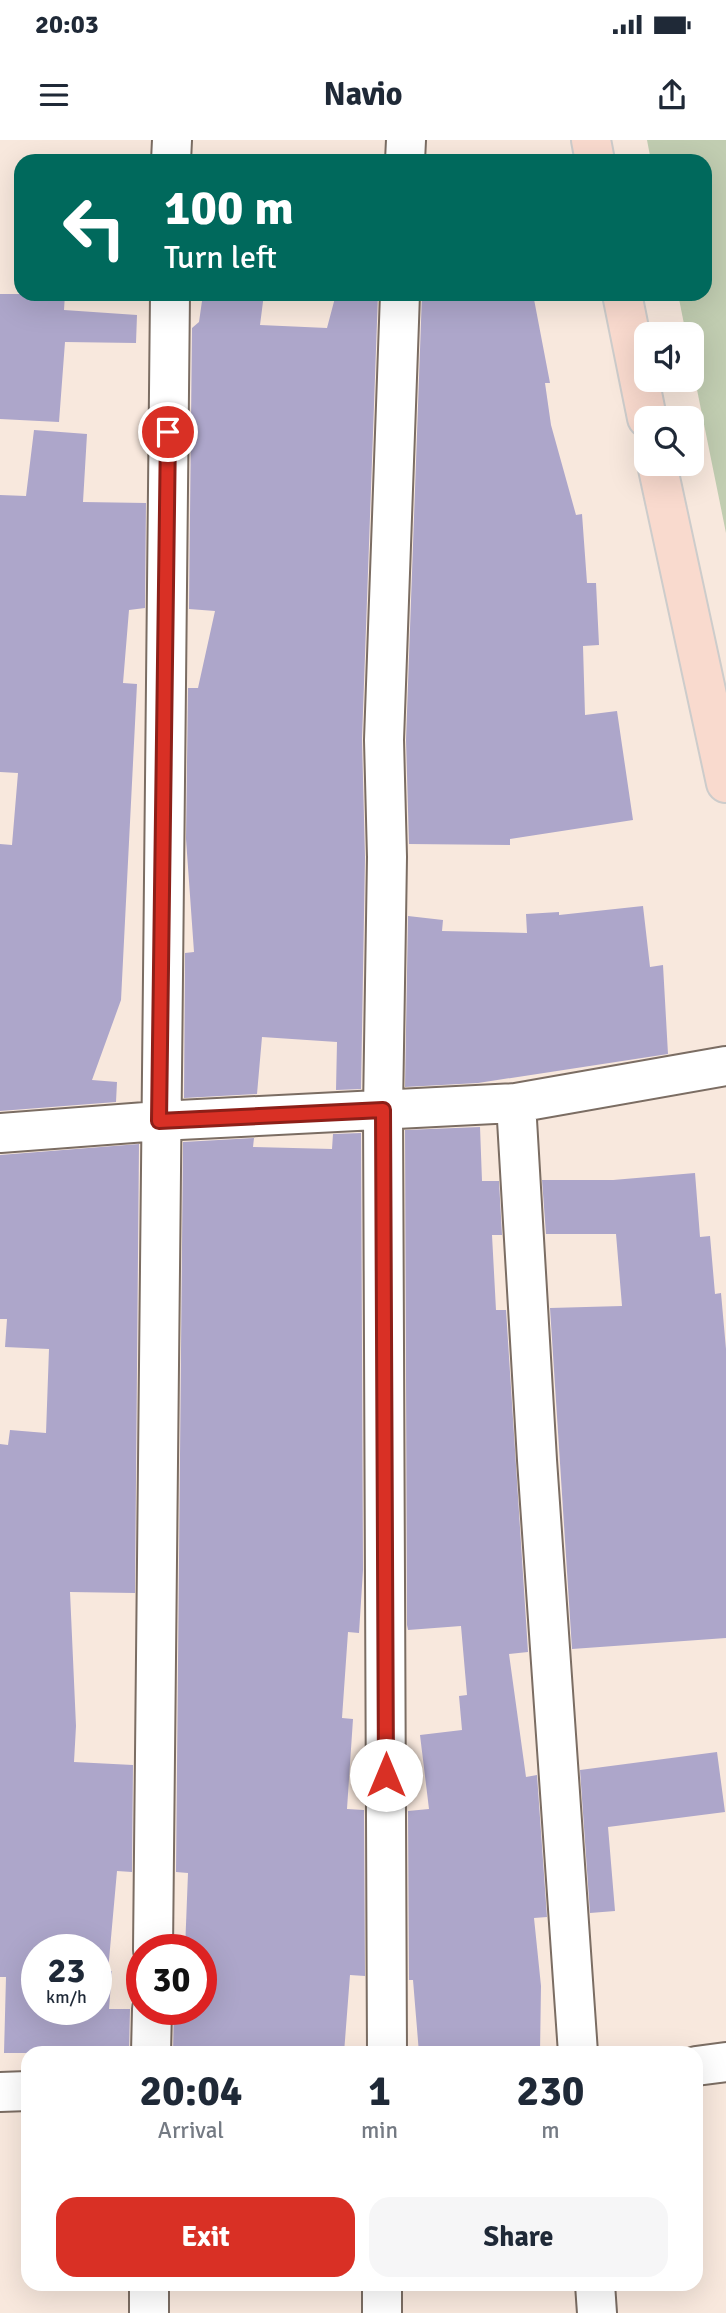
<!DOCTYPE html>
<style>
:root{--surface:#fff;--page:#f6f6f7;--text:#1f2937;--muted:#747a83;--accent:#d93025}
body{margin:0;font-family:Signika,sans-serif;background:var(--page);color:var(--text);height:100vh;display:flex;flex-direction:column;font-size:26px;white-space:nowrap}
*{box-sizing:border-box;margin:0}
p{font-size:23px;color:var(--muted)}
.icon{flex:none;width:38px;height:38px;fill:none;stroke:currentColor;stroke-width:2;stroke-linecap:round;stroke-linejoin:round}
.map{position:relative;flex:1;overflow:hidden}
.drawer{position:absolute;left:21px;top:1906px;width:682px;height:245px;display:flex;flex-direction:column;background:var(--surface);border-radius:21px;box-shadow:0 7px 28px #0002}
.drawer>*{flex:none}
.top-card{position:absolute;left:14px;top:14px;width:698px;height:147px;border-radius:21px;box-shadow:0 7px 28px #0002;background:#00695c;color:#fff;overflow:hidden}
.tools{position:absolute;left:634px;top:182px;display:grid;gap:14px}
.tools a{display:grid;place-items:center;width:70px;height:70px;border-radius:14px;background:var(--surface);box-shadow:0 7px 28px #0002;font-size:35px}
.speed{position:absolute;left:21px;top:1794px;display:flex;gap:14px;font-size:35px;font-weight:700;text-align:center}
.speed>*{display:grid;place-content:center;width:91px;height:91px;border-radius:50%;background:var(--surface);box-shadow:0 7px 28px #0002;line-height:1}
.speed small{font-size:18px;font-weight:400}
.speed .limit{border:10px solid #d22;background:#fff;color:#111}
.pin{position:absolute;display:grid;place-items:center;width:60px;height:60px;color:#fff;margin:-30px;border:4px solid #fff;border-radius:50%;box-shadow:0 2px 7px #0007}
.me{position:absolute;width:77px;margin:-38px;rotate:0deg;stroke-linejoin:round;filter:drop-shadow(0 0 5px #0008)}
.turn{display:flex;align-items:center;gap:24px;height:147px;padding:0 35px;font-size:32px}
.turn .icon{width:91px;height:91px;stroke-width:2.5}
.turn b{display:block;font-size:49px;line-height:60px}
.eta{display:flex;justify-content:space-evenly;align-items:center;height:119px;text-align:center}
.eta b{font-size:42px;font-weight:700;line-height:49px}
.primary-button{display:flex;gap:14px;margin-top:auto;padding:14px 35px}
.primary-button a{flex:1;height:80px;border-radius:21px;background:var(--accent);color:#fff;font-size:28px;font-weight:700;line-height:80px;text-align:center}
.primary-button a+a{background:var(--page);color:var(--text)}
.status{display:flex;justify-content:space-between;align-items:center;height:49px;padding:0 35px;background:var(--surface);direction:ltr}
.status svg{height:19px;fill:currentColor}
header{display:flex;justify-content:space-between;align-items:center;height:91px;padding:0 35px;background:var(--surface);font-size:32px;font-weight:700}
.map>svg:first-child{display:block}
.grass{fill:#c1cdb1}
.building{fill:#ada6ca;fill-rule:evenodd}
.lines{fill:none;stroke-linecap:round;stroke-linejoin:round}
.minor-casing{stroke:#7b6d63;stroke-width:42}
.major-casing{stroke:#cdcccb;stroke-width:42}
.minor{stroke:#fff;stroke-width:38}
.major{stroke:#f9dace;stroke-width:38}
.route-casing{stroke:#8d1f18;stroke-width:18}
.route{stroke:#d93025;stroke-width:12}
</style>
<div class="status"><b>20:03</b><svg viewBox="0 0 49 12"><path d="M0 12V9h3v3zM5 12V6h3v6zM10 12V3h3v9zM15 12V0h3v12zM26 1h20v11H26zM47 4h2v5h-2z"/></svg></div>
<header><svg class="icon" aria-label="menu" viewBox="0 0 24 24"><path d="M4 6h16M4 12h16M4 18h16"/></svg>Navio<svg class="icon" aria-label="share" viewBox="0 0 24 24"><path d="M12 15V3M7 8l5-5 5 5M5 13v7h14v-7"/></svg></header>
<div class="map">
<svg width="726" height="2173" viewBox="0 0 726 2173">
<rect width="100%" height="100%" fill="#f8e8dd"/>
<!-- grass -->
<path class="grass" d="M647,0H726V393L691,220V194H686L678,154H705V21H651Z"/>
<!-- building -->
<path class="building" d="M0,154H65L64,170L137,175L136,203L65,202L59,282L0,279Z
M203,154H264L260,185L327,188L336,154H378L362,599L365,717L361,949L336,950L337,902L262,897L257,954L184,958L185,813L194,812L186,699L188,548H198L215,471L189,469L192,188L199,182Z
M422,154H533L550,243H545L551,285L576,375L582,374L587,443H596L599,505L583,506L585,575L617,571L633,680L510,699V705L409,704L406,600Z
M34,290L87,294L83,362L146,363L145,468L129,470L123,543L137,544L121,860L92,940L117,942L116,962L0,971V704L12,705L18,633L0,632V355L26,356Z
M643,766L650,827L663,825L668,914L478,943L405,947L408,776L443,780L442,791L527,793L526,774L559,772V775Z
M480,987L482,1041H499L502,1095H492L496,1170H506L528,1512L509,1514L526,1637L537,1635L547,1777L534,1778L541,1846L540,1913H419L413,1840H409L408,1671L429,1669L420,1595L462,1590L459,1556L467,1555L461,1486L408,1490L407,1485L405,990Z
M361,993L363,1430L359,1493L348,1492L342,1578L353,1579L347,1669L364,1670L365,1836L350,1835L344,1913H173L174,1869H201V1810H185L188,1733L176,1732L183,1002L254,998L253,1007L332,1009L333,994Z
M139,1004L135,1453L70,1452L76,1586L74,1622L133,1625L132,1732L117,1731L108,1831H112L109,1869H130L129,1913H4L6,1837H0V1304L8,1305L10,1290L46,1293L49,1209L5,1207L7,1179H0V1015ZM37,1810H96V1869H37Z
M695,1033L700,1097L710,1096L715,1154L721,1153L726,1209V1498L572,1509L550,1168L622,1166L616,1094H546L542,1040H613Z
M717,1612L725,1672L608,1687L615,1771L590,1773L580,1630Z"/>
<g class="lines">
<defs>
<path id="minor" d="M171,21L172,0
M405,21L406,0
M516,963L537,1320L578,1913
M0,993L159,981L516,963L726,926
M153,1810L170,154
M151,1913L152,1869
M387,1913L383,970L387,717L384,600L400,154
M696,1926L726,1922
M0,1952L28,1951
M595,2144L597,2173
M149,2173V2144
M382,2173V2144"/>
<path id="major" d="M591,0L595,21
M622,154L647,278
M657,324L726,643"/>
</defs>
<!-- minor casing -->
<use href="#minor" class="minor-casing"/>
<!-- major casing -->
<use href="#major" class="major-casing"/>
<!-- minor -->
<use href="#minor" class="minor"/>
<!-- major -->
<use href="#major" class="major"/>
</g>
<g class="lines">
<defs>
<path id="route" d="M168,292L159,981L383,970L386,1635"/>
</defs>
<!-- route casing -->
<use href="#route" class="route-casing"/>
<!-- route -->
<use href="#route" class="route"/>
</g>
</svg>
<div class="tools">
<a><svg class="icon" aria-label="sound" viewBox="0 0 24 24"><path d="M4 9h4l5-4v14l-5-4H4zM17 9q2 3 0 6"/></svg></a>
<a><svg class="icon" aria-label="search" viewBox="0 0 24 24"><circle cx="10" cy="10" r="6"/><path d="M15 15l6 6"/></svg></a>
</div>
<div class="speed"><div>23<small>km/h</small></div><div class="limit">30</div></div>
<div class="pin" style="left:168px;top:292px;background:#d93025"><svg class="icon" aria-label="arrive" viewBox="0 0 24 24"><path d="M6 21V4h12l-3 4 3 4H6"/></svg></div>
<svg class="me" style="left:386px;top:1635px" viewBox="-20 -20 40 40"><circle r="19" fill="#fff"/><path d="M0-13L10 11 0 6-10 11z" fill="#d93025"/></svg>
<div class="top-card">
<div class="turn"><svg class="icon" aria-label="left" viewBox="0 0 24 24"><path d="M17 20v-9H6M10 6l-5 5 5 5"/></svg><div><b>100 m</b>Turn left</div></div>
</div>
<section class="drawer">
<div class="eta">
<div><b>20:04</b><p>Arrival</p></div>
<div><b>1</b><p>min</p></div>
<div><b>230</b><p>m</p></div>
</div>
<div class="primary-button"><a>Exit</a><a>Share</a></div>
</section>
</div>
